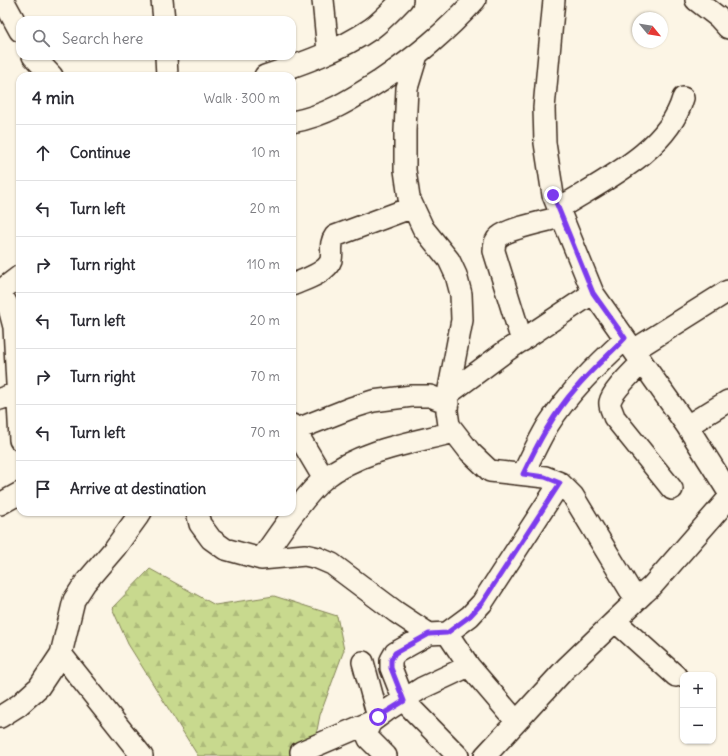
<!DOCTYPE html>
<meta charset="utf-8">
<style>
:root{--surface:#fff;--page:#f2f2f3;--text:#2b2b33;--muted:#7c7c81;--line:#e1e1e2}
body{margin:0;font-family:Delius,sans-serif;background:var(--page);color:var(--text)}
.controls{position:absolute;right:12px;bottom:12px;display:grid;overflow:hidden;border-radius:8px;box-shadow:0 1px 3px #0004}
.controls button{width:36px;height:36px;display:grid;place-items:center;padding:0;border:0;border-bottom:1px solid var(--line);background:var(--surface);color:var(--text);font:20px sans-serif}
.compass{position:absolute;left:632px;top:12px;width:36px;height:36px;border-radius:50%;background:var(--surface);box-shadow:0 1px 3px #0004;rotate:120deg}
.stop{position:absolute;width:12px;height:12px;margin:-9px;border:3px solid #7c3aed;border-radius:50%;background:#fff}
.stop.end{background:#7c3aed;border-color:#fff;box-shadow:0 1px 4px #0008}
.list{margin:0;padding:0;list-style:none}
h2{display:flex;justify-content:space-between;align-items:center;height:52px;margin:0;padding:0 16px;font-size:17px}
h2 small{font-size:13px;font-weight:400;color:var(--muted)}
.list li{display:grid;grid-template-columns:26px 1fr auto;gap:12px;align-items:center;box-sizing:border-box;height:56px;padding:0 16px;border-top:1px solid var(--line)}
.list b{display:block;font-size:15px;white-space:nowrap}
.list em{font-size:13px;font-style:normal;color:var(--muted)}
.icon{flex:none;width:22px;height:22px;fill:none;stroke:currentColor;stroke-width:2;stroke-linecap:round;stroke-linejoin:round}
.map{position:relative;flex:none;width:728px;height:756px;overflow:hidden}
.search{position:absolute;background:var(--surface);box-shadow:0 1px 3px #0004;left:16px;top:16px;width:280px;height:44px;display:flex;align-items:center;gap:10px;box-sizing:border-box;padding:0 14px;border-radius:12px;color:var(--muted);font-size:15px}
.panel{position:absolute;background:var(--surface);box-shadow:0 1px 3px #0004;left:16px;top:72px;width:280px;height:444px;border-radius:12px}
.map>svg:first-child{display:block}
</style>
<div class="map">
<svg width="728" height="756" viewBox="0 0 728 756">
<defs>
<pattern id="forest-firs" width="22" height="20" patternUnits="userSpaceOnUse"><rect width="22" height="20" fill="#c8d98e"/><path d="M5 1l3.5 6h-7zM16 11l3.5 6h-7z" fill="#adba7a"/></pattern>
</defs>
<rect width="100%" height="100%" fill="#fcf5e5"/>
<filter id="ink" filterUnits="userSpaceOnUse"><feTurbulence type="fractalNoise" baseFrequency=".025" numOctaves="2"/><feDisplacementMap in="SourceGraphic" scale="8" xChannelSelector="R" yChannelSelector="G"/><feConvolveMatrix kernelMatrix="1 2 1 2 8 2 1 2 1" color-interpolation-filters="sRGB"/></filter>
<g filter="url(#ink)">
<path fill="url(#forest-firs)" stroke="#828256" d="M150 569 215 605 274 596 337 616 344 650 320 715 312 756H198L128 644 112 608Z"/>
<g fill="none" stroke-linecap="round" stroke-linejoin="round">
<g stroke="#3b2a1e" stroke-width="24">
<path id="minor" d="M3 0 20 31
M162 0 164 20
M323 0 328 51
M554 0 544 108 545 143 553 195 593 293 687 426 728 491
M696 0 718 17 728 28
M417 55 407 88 405 131V170L409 198 423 228 449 260 456 275 461 294 462 320 448 394 447 411 449 425 470 452 490 471 545 477 560 483 573 496 630 590 637 595 644 593 652 586 728 499
M33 56 52 76
M166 56 167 76
M265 76C301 64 339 51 371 29 382 21 392 10 402 0
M292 122C326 116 352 99 380 81 417 56 445 33 475 0
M558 209C602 181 668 151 683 98
M292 285C303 280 327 273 331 260 333 251 329 244 335 236L413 207
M0 291 9 308 14 327 20 440
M0 291 20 276
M522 341 494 251C494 246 495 240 499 237 509 228 547 221 561 217
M634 350 728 291
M642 362C634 371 612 391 610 402 609 407 613 412 614 417L672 489
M448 394 506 351 593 293
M0 399 17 393
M292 425 324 479
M687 426 728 401
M295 430 351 408 373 401 412 396H430L448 403
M523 474C531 457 539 440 548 425 569 392 597 365 625 339
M0 504 20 493
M197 512 200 524 211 539 225 549 261 559 305 555 318 558 332 564 396 612 429 634 447 633 470 616 482 603 560 483
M261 559C278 536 304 495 325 478 361 450 412 443 454 432
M615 621 676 676
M447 633 469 666 516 721
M429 634 395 653 391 660V668L404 701 458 756
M61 654 142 756
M363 662 378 717
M0 717 19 705 39 687 61 654 74 600 85 583 115 548 141 512
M301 752 371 722
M386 756 369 739 366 732 371 722 386 711 422 688 469 666
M485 756 566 668 644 593"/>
</g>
<use href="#minor" stroke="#fcf5e5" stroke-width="21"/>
</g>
</g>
<g fill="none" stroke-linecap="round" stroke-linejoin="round" filter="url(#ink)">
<path stroke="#7c3aed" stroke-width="5" d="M378 717 404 701 391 668V660L395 653 429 634 447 633 470 616 482 603 560 483 545 477 523 474C538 443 553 414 576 388 591 370 609 355 625 338L593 293 553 195"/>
</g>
</svg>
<div class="controls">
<button>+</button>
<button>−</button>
</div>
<svg class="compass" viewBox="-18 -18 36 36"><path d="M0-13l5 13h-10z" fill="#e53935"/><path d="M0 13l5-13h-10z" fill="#7c7c81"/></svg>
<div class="stop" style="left:378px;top:717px"></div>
<div class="stop end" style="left:553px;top:195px"></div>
<div class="search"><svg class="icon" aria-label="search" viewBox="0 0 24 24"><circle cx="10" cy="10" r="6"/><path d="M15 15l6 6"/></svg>Search here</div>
<section class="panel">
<h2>4 min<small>Walk · 300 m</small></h2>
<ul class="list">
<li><svg class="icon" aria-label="ahead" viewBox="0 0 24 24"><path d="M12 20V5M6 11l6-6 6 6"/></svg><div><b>Continue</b></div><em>10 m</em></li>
<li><svg class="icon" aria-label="left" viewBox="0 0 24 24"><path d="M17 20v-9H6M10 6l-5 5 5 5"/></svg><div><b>Turn left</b></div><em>20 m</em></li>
<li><svg class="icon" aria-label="right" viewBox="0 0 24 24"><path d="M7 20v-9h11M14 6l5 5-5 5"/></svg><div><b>Turn right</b></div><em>110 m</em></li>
<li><svg class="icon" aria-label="left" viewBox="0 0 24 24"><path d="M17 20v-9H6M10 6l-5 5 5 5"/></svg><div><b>Turn left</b></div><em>20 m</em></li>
<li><svg class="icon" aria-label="right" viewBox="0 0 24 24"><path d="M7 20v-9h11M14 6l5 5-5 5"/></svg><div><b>Turn right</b></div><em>70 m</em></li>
<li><svg class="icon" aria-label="left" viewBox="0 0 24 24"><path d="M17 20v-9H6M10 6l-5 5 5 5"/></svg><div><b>Turn left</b></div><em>70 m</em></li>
<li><svg class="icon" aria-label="arrive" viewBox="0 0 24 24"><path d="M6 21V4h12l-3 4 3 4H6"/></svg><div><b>Arrive at destination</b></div></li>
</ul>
</section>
</div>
